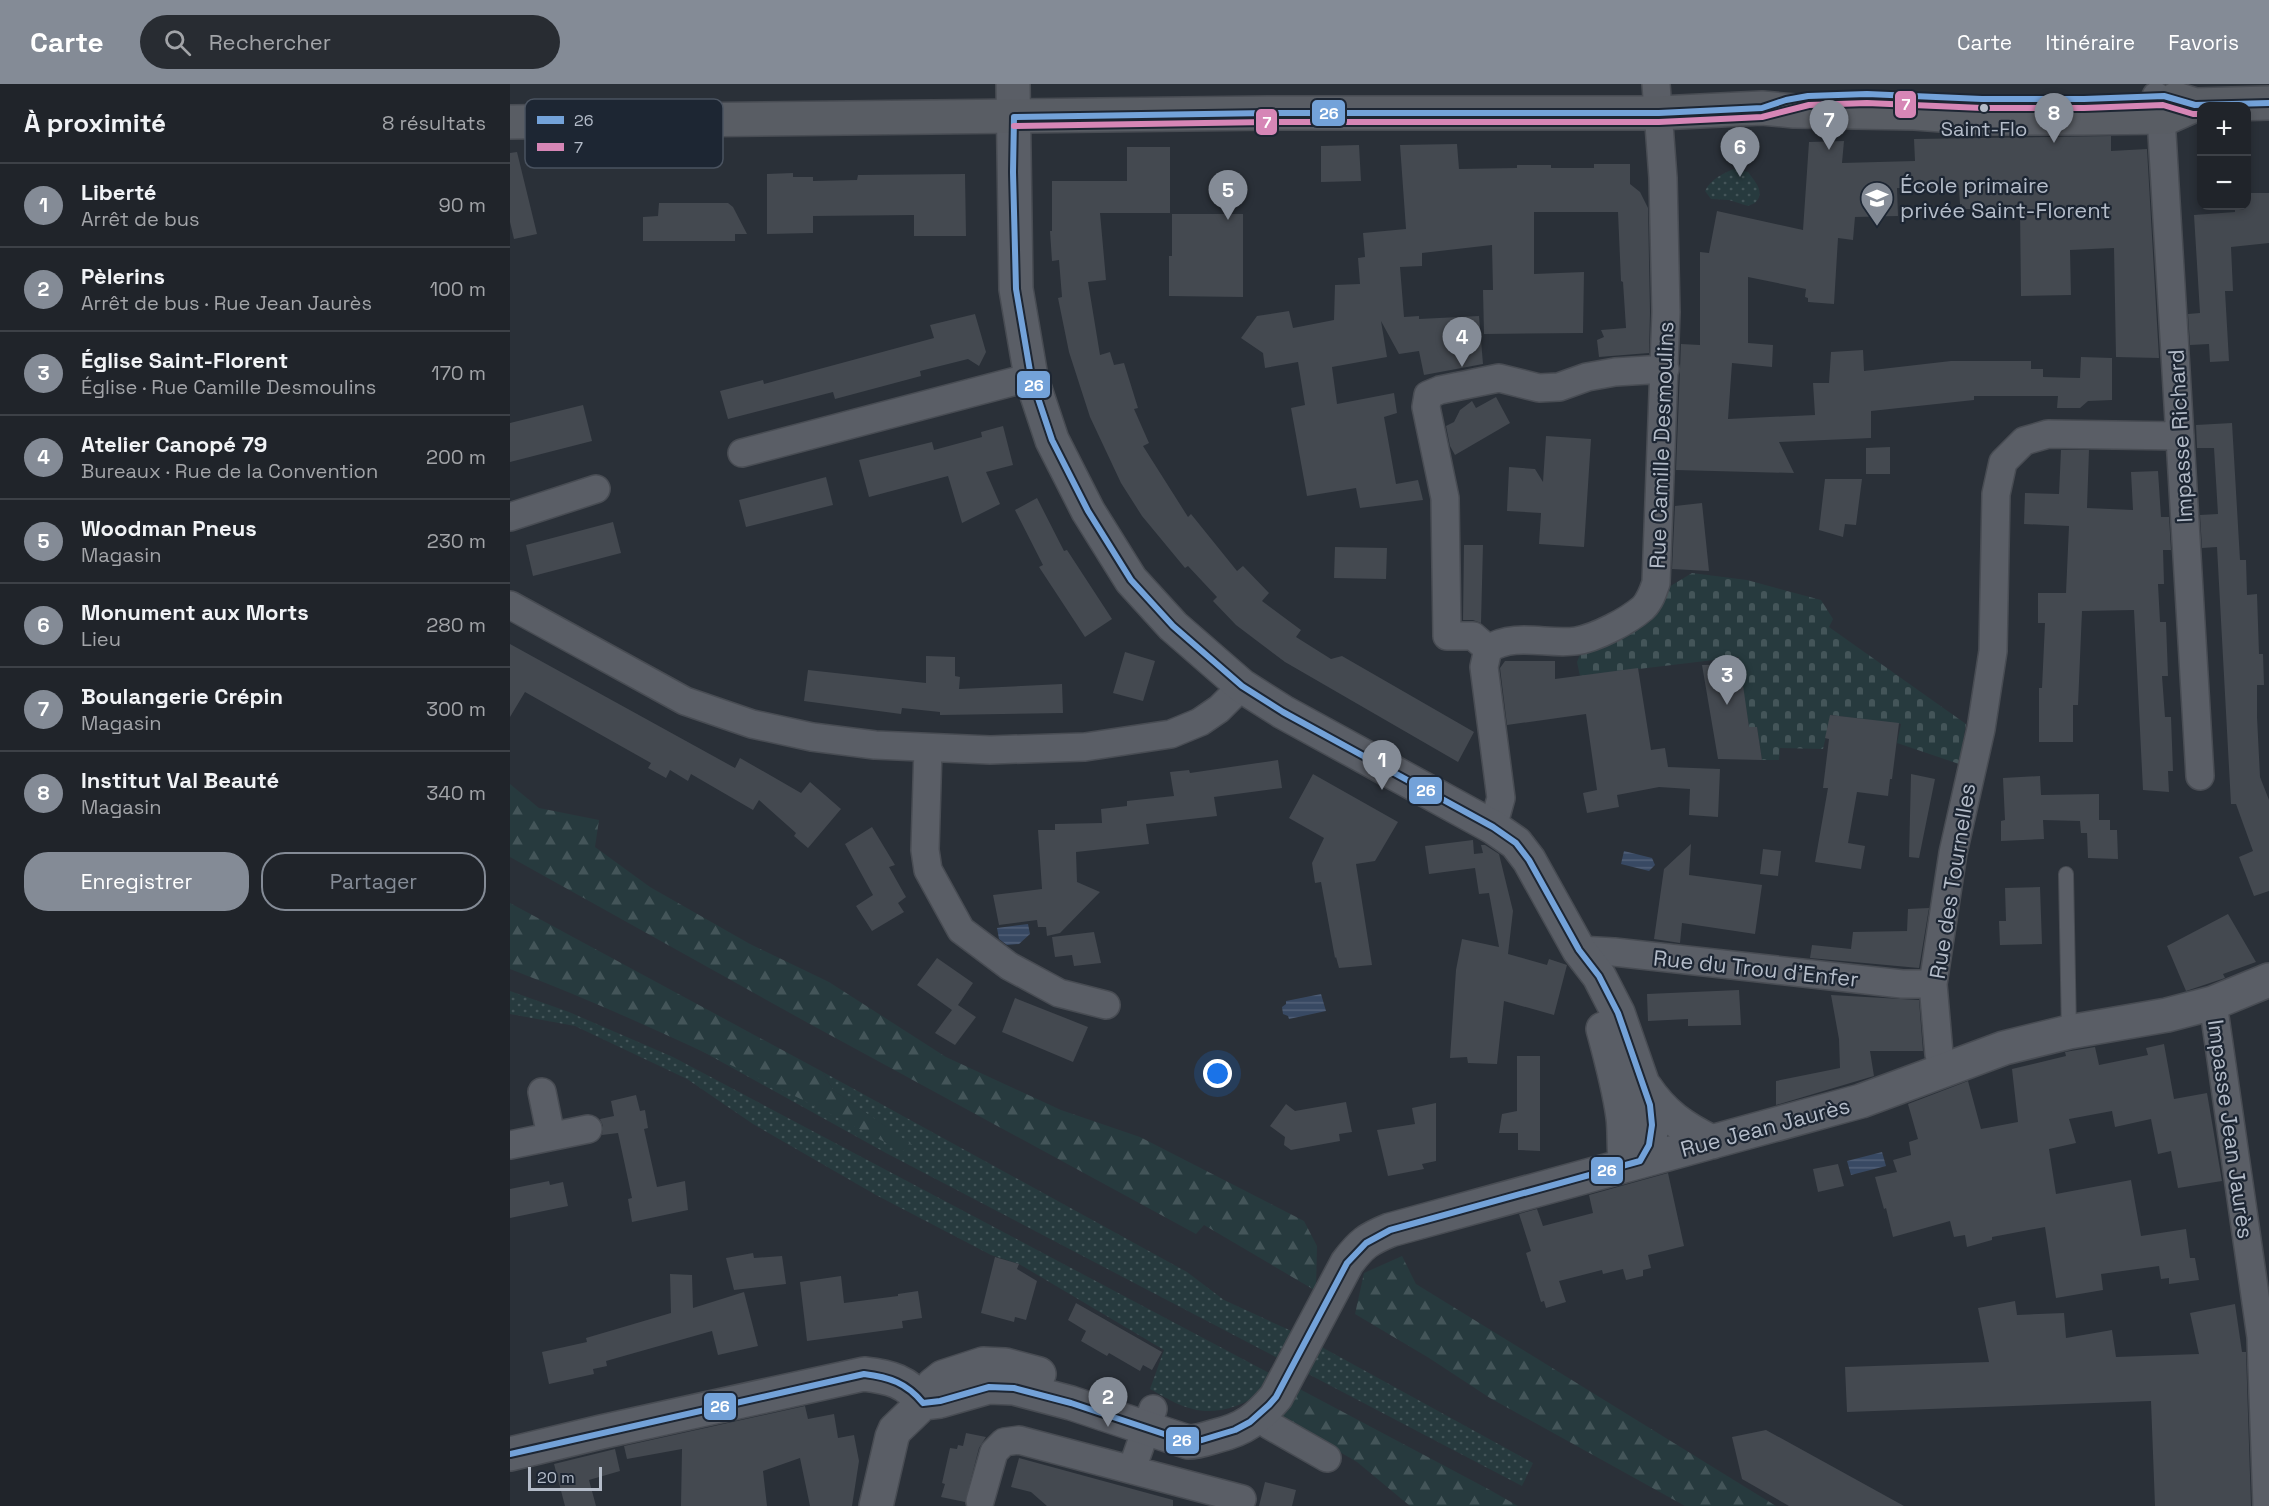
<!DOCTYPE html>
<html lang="fr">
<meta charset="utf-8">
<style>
:root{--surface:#20242a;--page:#282c32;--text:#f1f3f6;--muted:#a2a4a8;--line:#3d4147;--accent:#848b96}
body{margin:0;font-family:"Space Grotesk",sans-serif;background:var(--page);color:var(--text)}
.controls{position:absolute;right:18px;top:18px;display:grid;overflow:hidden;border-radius:12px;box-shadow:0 3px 9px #0003}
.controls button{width:54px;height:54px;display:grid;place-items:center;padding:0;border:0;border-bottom:2px solid var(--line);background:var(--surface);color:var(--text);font:30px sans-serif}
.scale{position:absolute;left:18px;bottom:15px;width:74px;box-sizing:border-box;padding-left:6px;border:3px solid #b4bcc9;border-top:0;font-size:16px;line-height:21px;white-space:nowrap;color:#b4bcc9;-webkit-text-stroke:4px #1d2633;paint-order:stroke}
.you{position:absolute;left:708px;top:990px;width:21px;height:21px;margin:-15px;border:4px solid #fff;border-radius:50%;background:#1a73e8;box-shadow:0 0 0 9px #1a73e833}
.badge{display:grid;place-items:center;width:39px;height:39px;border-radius:50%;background:var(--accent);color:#fff;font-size:20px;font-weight:700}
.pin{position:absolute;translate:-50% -50px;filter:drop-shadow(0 2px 3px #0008)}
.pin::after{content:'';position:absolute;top:32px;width:21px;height:18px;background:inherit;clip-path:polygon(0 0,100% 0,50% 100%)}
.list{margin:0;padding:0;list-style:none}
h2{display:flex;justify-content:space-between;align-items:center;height:78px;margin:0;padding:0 24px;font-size:26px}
h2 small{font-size:20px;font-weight:400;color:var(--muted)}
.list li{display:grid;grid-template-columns:39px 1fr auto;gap:18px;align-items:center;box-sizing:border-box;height:84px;padding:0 24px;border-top:2px solid var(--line)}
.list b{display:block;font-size:22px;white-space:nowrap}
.list p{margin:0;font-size:20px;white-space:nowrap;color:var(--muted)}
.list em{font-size:20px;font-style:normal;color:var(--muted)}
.actions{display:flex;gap:12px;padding:18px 24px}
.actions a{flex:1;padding:14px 0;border:2px solid var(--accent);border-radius:24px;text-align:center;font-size:21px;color:var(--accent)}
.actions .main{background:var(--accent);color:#fff}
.icon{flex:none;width:33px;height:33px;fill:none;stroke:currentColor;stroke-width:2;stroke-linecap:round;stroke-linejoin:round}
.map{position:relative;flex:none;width:1759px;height:1422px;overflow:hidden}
header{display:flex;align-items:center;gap:36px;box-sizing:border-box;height:84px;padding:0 30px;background:var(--accent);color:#fff}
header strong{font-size:28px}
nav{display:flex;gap:33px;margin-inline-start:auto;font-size:21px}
.search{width:420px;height:54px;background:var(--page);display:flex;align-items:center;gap:15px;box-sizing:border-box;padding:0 21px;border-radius:33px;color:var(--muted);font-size:22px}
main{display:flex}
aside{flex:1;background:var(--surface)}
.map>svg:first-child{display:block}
</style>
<header>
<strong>Carte</strong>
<div class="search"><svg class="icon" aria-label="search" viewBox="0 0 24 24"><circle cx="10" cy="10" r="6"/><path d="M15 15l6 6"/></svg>Rechercher</div>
<nav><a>Carte</a><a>Itinéraire</a><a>Favoris</a></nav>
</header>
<main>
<aside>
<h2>À proximité<small>8 résultats</small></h2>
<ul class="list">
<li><span class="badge">1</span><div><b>Liberté</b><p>Arrêt de bus</p></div><em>90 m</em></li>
<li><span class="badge">2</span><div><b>Pèlerins</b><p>Arrêt de bus · Rue Jean Jaurès</p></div><em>100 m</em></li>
<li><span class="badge">3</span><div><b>Église Saint-Florent</b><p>Église · Rue Camille Desmoulins</p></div><em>170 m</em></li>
<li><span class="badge">4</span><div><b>Atelier Canopé 79</b><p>Bureaux · Rue de la Convention</p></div><em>200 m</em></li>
<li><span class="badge">5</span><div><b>Woodman Pneus</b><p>Magasin</p></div><em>230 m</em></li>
<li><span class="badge">6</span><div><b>Monument aux Morts</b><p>Lieu</p></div><em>280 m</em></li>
<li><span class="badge">7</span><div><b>Boulangerie Crépin</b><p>Magasin</p></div><em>300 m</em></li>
<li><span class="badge">8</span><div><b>Institut Val Beauté</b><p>Magasin</p></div><em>340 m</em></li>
</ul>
<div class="actions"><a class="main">Enregistrer</a><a>Partager</a></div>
</aside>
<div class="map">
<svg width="1759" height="1422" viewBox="0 0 1759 1422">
<defs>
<pattern id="grass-dots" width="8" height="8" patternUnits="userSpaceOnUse" patternTransform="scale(1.5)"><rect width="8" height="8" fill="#273a3e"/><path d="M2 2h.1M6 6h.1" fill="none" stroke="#445559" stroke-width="1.8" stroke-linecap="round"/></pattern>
<pattern id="forest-firs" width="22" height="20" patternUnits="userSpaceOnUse" patternTransform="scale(1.5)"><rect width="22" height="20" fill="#273a3e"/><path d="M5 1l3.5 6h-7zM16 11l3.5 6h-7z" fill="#445559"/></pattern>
<pattern id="cemetery-stones" width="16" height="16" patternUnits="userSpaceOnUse" patternTransform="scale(1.5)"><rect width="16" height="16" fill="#273a3e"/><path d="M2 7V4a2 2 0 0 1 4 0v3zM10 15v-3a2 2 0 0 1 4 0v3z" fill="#445559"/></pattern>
<pattern id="water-rules" width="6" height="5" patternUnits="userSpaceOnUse" patternTransform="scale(1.5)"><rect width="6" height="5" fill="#384963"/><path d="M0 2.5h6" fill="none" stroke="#526178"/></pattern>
</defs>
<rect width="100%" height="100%" fill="#2a3038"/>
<path fill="url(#grass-dots)" d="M1225 85 1238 88C1245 98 1256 108 1245 119L1238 122 1219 116 1201 115 1195 107C1200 96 1214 88 1225 85Z
M0 907 59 928 163 973 765 1292C760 1297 755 1305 750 1309 732 1323 704 1331 683 1325 668 1322 653 1312 640 1305L654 1266 509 1180 481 1171 366 1111 243 1040 177 995 65 942 0 930Z
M181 961 286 1011 403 1062 323 1006 313 988 677 1188 714 1216 788 1250 1023 1379 1012 1402 376 1069Z"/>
<path fill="url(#forest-firs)" d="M0 700 29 724 89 736 85 763 140 803 240 860 319 898 436 973 551 1026 630 1053 794 1137 807 1162 806 1207 694 1141 686 1150 298 939 0 773Z
M0 819 313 988 323 1006 404 1062 392 1067C264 1000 135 937 0 885Z
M892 1172 906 1200 1266 1422H1175L980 1314 919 1274 845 1230 854 1189Z
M784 1302 980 1406 1008 1422H900L847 1378 773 1335 771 1330Z"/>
<path fill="url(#cemetery-stones)" d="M1182 489 1237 496 1311 516 1323 535 1319 543 1456 640 1449 680 1387 659 1391 640 1321 631 1313 665 1270 664 1269 676H1252L1247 643H1239L1228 578 1229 573 1070 592 1067 578 1073 563 1149 509Z"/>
<path fill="url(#water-rules)" d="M1114 767 1142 774 1145 781 1139 787 1111 780Z
M518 840 520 850 509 860 497 861 489 855 487 844Z
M811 910 816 927 779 935 778 932 773 930 772 923 776 920V917Z
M1372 1068 1376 1082 1341 1091 1337 1077Z"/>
<path fill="#444950" d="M1601 52V67L1637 65 1649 274 1606 273 1604 164 1560 166 1561 211 1511 212 1510 125H1452V120H1450L1449 104H1387L1388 132 1345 133 1343 156 1328 154 1324 220 1298 218V214L1295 213 1296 205 1238 193V259L1263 261 1262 283 1222 279 1218 335 1305 331 1303 299H1319L1321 268 1353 266 1354 287 1441 277H1521V285H1533V293L1570 294 1571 273 1602 274V316L1578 317 1570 324H1547L1548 312H1464V316L1361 327V354L1269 358 1284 389 1166 386 1171 260 1190 261V168L1199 169 1207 127 1293 146 1299 58 1334 57 1332 79 1405 77 1404 55Z
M947 60 949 85 1007 84V81H1041V84H1084V80H1120V100L1130 108 1138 124 1140 228 1139 269 1089 273 1087 256 1094 253 1091 246 1116 244 1113 198 1111 197 1108 128H1024V190L1074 188 1073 249 974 250 973 206H983L982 161 912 169V182L890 183 894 233 909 232V235L969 232 973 280 914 291 909 267 889 270 871 237 877 273 822 283 827 320 884 309 887 329 874 333 886 400 908 396 913 416 850 424 846 404 797 412 781 324 795 321 788 278 755 284 753 269 731 254 747 232 779 227 783 244 824 236 825 201 850 200 848 174 855 173 853 149 896 145 890 61Z
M849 61 851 97 811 98V62Z
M617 63H660V129H590L596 196 578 198 590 271 600 268 604 281 614 279 628 324 624 325 639 359 633 362 678 433 681 430 727 487 733 482 759 509 752 517 791 546 786 553 821 575 832 572 964 648 948 678 775 578 726 541 703 517 707 513 678 482 675 484 632 432 611 399 580 333 559 268 548 214 552 213 549 176 542 177 540 147H542V97H617Z
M7 68 27 150 4 155 0 138V69Z
M283 89V93H303V97L347 96 348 91 455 90 456 152H404V131L303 132V149L257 150V90Z
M1737 109H1759V159L1721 163 1723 207H1715L1719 277 1700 278 1699 260 1680 261 1678 230 1690 229 1684 131 1725 128V122H1737Z
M149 119H218L223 123 237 150H225V157H133V133L148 132Z
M662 130H733V213L659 212V172H662Z
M465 230 476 268 469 282 458 275 410 287 411 292 325 315 323 308 218 335 210 307 253 296 254 300 424 254 420 241Z
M986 313 1000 339 945 371 940 362 936 342 944 338 950 326 962 317 966 324Z
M73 321 82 357 0 378V339Z
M1722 339 1730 476H1736L1737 511 1747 510 1749 570H1753L1754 601H1747V633L1750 693 1759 716V807L1744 812 1729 773 1743 767 1726 720H1721L1707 463 1692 464 1690 431 1708 430 1704 364H1687L1686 341Z
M493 342 503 381 476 388 490 420 452 439 438 392 359 413 349 376 422 358 424 366 472 353 471 348Z
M1036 352 1081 355 1074 463 1029 460 1031 429 997 427 999 383 1025 385 1033 398Z
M1380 363V390H1356V364Z
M1551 366H1579L1577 424 1623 426 1621 388 1648 387 1651 433H1659L1661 466H1653L1654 500H1648L1650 538H1656L1658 592H1652L1655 633H1661L1663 687H1658L1659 708 1633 706 1624 526 1572 527 1568 621H1563V658H1529V604H1532L1535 539H1528V509H1556L1559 442 1514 440 1515 409 1549 410Z
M316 393 323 421 236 443 229 416Z
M1315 395H1352L1346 441 1335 440 1333 453 1309 446Z
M527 414 554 467 557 466 602 535 575 553 529 483 533 481 505 426Z
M1192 419 1199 487 1162 485 1165 422Z
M103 438 111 469 23 492 16 461Z
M954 461H973L971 539 963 536H953Z
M825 463 877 464 876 495 824 494Z
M0 560 225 684 230 674 291 709 300 698 331 725 298 764 284 752 286 749 249 716 243 726 181 690 178 697 160 686 156 694 138 684 141 679 15 608 0 633Z
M615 568 645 577 633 617 603 609Z
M416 572 445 573V592L450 593 449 605 552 600 553 629 430 631V628L392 624 391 630 294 617 298 586 416 599Z
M995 577H1045V595L1128 584 1141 666 1155 664 1158 683 1210 685 1208 733 1179 731 1180 705 1149 703 1107 711 1109 723 1077 729 1073 709 1087 706 1076 630 997 641 990 584Z
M1230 580 1239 643H1247L1252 676 1208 675 1192 581Z
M1320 631 1389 639 1382 695H1380L1378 712 1347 708 1338 759 1355 762 1351 785 1305 778 1318 704H1313L1319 655 1315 654Z
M768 676 772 704 704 713 707 732 636 740 639 760 566 768 567 798 590 808 550 849 537 852 536 843H528L527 836 489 841 483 811 532 805 528 746H545V740L592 739 591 725 617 722V717L664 712 660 688 679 686 680 689Z
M803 690 888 738 865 777 846 780 862 881 829 884 826 873 825 874 811 798 805 799 802 779 814 754 779 734Z
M1401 690 1425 695 1409 774 1399 773Z
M1530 692 1531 711 1589 710V736H1600V746H1607L1608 775 1578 774 1577 749H1571L1570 737 1533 736 1534 755 1491 757V737L1495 736 1493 694Z
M362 743 385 781 379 783 396 813 388 819 394 828 362 847 346 822 363 811 335 760Z
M963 756 964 770 973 769 971 761H975L989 770 1003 827 998 870 1037 881 1039 875 1057 881 1044 931 994 917 987 980 958 979 957 973 940 974 946 886 952 855 989 863 979 809 969 810 965 784 919 790 915 762Z
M1181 760 1179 791 1252 801 1245 850 1172 839 1170 859 1144 855 1154 785Z
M1253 765 1271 767 1268 792 1250 790Z
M1530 803 1532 860 1490 861 1489 837H1496L1495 804Z
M1419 824 1409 884 1300 874 1302 861 1341 865 1343 848 1397 847 1398 825Z
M1718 830 1746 878 1713 890 1715 894 1676 907 1657 862Z
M584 848 591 879 564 882 562 871 545 873 542 853Z
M427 874 463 899 448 921 466 933 445 961 425 949 442 926 407 901Z
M1229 906 1231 941 1178 942V935L1138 937 1137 910Z
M1321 911 1409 916 1413 967H1360L1364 992 1266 1021V997L1330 984 1329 955Z
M505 914 578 943 563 978 492 948Z
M1654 960 1664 1015 1697 1009 1712 1097 1668 1104 1661 1067 1648 1070 1641 1035 1605 1043 1602 1027 1559 1035 1566 1059 1539 1065 1546 1110 1621 1096 1631 1152 1676 1145 1680 1174H1685L1689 1196 1659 1200V1194L1651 1195 1649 1182 1591 1190 1593 1206 1546 1214 1535 1143 1482 1153V1156L1457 1163 1455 1151 1444 1153 1440 1137 1383 1153 1376 1124 1374 1125 1365 1093 1387 1088 1383 1076 1401 1071 1399 1058 1408 1055 1398 1020 1458 997 1471 1045 1508 1038 1502 985 1556 972 1555 968 1585 963 1589 981 1638 971 1636 964Z
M1007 972H1030V1067L1008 1066V1049H989L992 1030 1007 1027Z
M126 1011 130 1027 135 1026 138 1044 134 1045 147 1103 175 1097 178 1126 122 1138 118 1115 122 1114 108 1049 92 1051 93 1042 90 1035 104 1032 101 1017Z
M836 1018 842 1048 829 1050 830 1057 781 1066 774 1061 775 1053 760 1042 776 1020 785 1027Z
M926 1019V1077L912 1080 914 1085 878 1092 867 1046 905 1040 902 1024Z
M1328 1080 1334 1102 1308 1108 1303 1085Z
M1158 1089 1174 1162 1138 1171 1141 1184 1133 1186V1192L1116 1196 1113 1185 1093 1190 1092 1186 1049 1197 1056 1218 1036 1224 1034 1217 1031 1218 1016 1169 1021 1167 1009 1130 1027 1125 1033 1142 1083 1129 1079 1111Z
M39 1097 40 1101 53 1098 58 1122 0 1134V1105Z
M243 1169 244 1174 272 1172 276 1200 224 1206 216 1174Z
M485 1173 509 1180 507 1185 527 1197 516 1236 505 1233 504 1238 471 1229Z
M160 1190 182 1191 183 1224 234 1208 248 1262 208 1271 202 1247 96 1277 97 1282 83 1285 84 1290 39 1300 32 1268 77 1258 76 1254 161 1229Z
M331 1192 334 1219 388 1212V1210L408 1207 412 1234 392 1237 393 1244 297 1257 290 1198Z
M1505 1217 1507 1231 1554 1229 1556 1254 1602 1246 1606 1273 1689 1270 1680 1229 1725 1220 1732 1268H1736L1741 1422H1645L1641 1317 1337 1328 1335 1283 1479 1278 1468 1224Z
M566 1219 652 1268 642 1286 633 1281 630 1287 599 1269 597 1272 571 1257 576 1247 558 1236Z
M295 1322 298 1335 324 1330 328 1354 344 1351 349 1377 342 1422H300L290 1374 253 1387 257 1422H171L172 1365 117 1375 114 1362Z
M1256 1346 1394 1422H1279L1232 1395 1222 1353Z
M456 1349 476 1353 469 1364 455 1418 431 1413 435 1400 432 1399 440 1364 447 1365 448 1361 453 1362Z
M105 1365 110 1387 79 1396 86 1422H55L44 1380Z
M509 1374 663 1416V1422H537L521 1408 501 1403Z
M755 1398 786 1406 782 1422H749Z"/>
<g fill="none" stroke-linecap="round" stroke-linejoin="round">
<g stroke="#484c53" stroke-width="16">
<path id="service" d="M1556 790 1559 948"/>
</g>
<g stroke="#484c53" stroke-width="30">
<path id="minor" d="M1646 12 1651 33 1690 692
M232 369 521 293
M0 433 86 405
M0 521 175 617 242 640 302 653 365 661 480 666 575 663 661 650 690 638 709 625 732 602
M978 565 963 552H937L935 414 916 323 918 311 930 306 989 294 1029 304 1049 303 1077 293 1105 288 1155 285
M418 664 415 766 418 786 451 846 499 882 549 909 596 921
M983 743 991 714 974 583 978 565C1005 548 1037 561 1066 557 1086 554 1118 537 1133 524 1140 517 1143 508 1146 499L1156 228 1153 94 1146 0
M1069 866 1104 868 1392 900H1423
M1703 919 1751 1253 1757 1422
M1433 985 1429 970 1423 900 1443 769 1471 645 1483 567 1486 410 1493 378 1514 357 1538 350 1670 352
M32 1008 41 1052
M0 1061 78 1045
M750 1330 759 1341 817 1374
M622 1385 643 1325
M470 1417 484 1368 494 1358 509 1356 732 1415"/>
</g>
<g stroke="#484c53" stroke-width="36">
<path id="tertiary" d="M503 0 506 205 521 293 542 356 578 427 621 496 663 542 732 602 773 628 983 743 1006 759 1019 776 1069 866 1089 892 1108 929 1140 1021 1142 1041 1139 1061 1130 1077
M1093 945C1101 974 1109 1003 1113 1033 1115 1049 1113 1065 1116 1081
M1135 1003C1153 1030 1173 1044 1202 1058
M413 1319 430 1317 479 1303 504 1304 561 1319 678 1358C688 1358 696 1355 706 1352 735 1345 747 1335 766 1313L837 1179C851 1160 858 1155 880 1146L1351 1017 1494 964 1559 948 1657 931 1703 919 1759 896
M0 1370 91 1348 354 1290C380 1293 397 1297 413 1319
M366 1422 382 1353 385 1346 413 1319 423 1301 433 1293 473 1280 495 1281 529 1290"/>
</g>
<g stroke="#484c53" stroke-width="36">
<path id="secondary" d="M1666 15 1685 21 1759 19
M0 38 757 29H1149L1252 24 1284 27 1405 29 1472 34H1574L1658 33 1685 21"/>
</g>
<use href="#service" stroke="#5a5e66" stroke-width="14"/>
<use href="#minor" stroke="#5a5e66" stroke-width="27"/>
<use href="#tertiary" stroke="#5a5e66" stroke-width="33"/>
<use href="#secondary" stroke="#595d64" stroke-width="33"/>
<g stroke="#1d2633" stroke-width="10">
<path id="bus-1" d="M504 33 757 29H1149L1252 24 1276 16 1298 12 1357 10 1472 15H1574L1654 12 1685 21 1759 19
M413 1319 430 1317 479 1303 504 1304 561 1319 678 1358 692 1356 725 1346 740 1338 759 1321 766 1313 837 1179 856 1159 880 1146 1130 1077 1139 1061 1142 1041 1140 1021 1108 929 1089 892 1069 866 1019 776 1006 759 983 743 773 628 732 602 663 542 621 496 578 427 542 356 521 293 506 205 503 88 504 33
M0 1370 354 1290C379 1293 397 1299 413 1319"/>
</g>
<g stroke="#1d2633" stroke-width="10">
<path id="bus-2" d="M504 42 757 38H1149L1252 33 1299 21 1357 19 1472 24H1574L1653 21 1683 30H1692"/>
</g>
<use href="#bus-1" stroke="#73a2d9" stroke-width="6"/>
<use href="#bus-2" stroke="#d686b6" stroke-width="6"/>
</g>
<defs>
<g id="school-pin" transform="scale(1.725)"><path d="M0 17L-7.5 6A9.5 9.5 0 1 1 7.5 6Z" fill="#848b96" stroke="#1d2633"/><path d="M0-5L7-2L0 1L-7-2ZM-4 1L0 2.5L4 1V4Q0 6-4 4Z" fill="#fff"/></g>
</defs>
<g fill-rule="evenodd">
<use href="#school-pin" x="1367" y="114"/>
</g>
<circle fill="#b4bcc9" stroke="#1d2633" stroke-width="2" cx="1474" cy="24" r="5"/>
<g text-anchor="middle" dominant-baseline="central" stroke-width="4.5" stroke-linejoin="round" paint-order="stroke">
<g font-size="20" fill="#b4bcc9" stroke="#1d2633">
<text x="1474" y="45">Saint-Flo</text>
</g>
<g font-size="22" fill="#b4bcc9" stroke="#1d2633" text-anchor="start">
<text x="1390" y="101">École primaire<tspan x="1390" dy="25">privée Saint-Florent</tspan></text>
</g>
<g font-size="22" fill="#b4bcc9" stroke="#1d2633">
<text transform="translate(1670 352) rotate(-93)">Impasse Richard</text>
<text transform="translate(1151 361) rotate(-88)">Rue Camille Desmoulins</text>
<text transform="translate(1442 797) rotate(-81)">Rue des Tournelles</text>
<text transform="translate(1246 884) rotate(6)">Rue du Trou d'Enfer</text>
<text transform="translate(1255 1043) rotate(-15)">Rue Jean Jaurès</text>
<text transform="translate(1721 1045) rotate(82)">Impasse Jean Jaurès</text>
</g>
</g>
<rect x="15" y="15" width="198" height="69" rx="9" fill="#1d2633" stroke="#4a5360" stroke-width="1.5"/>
<rect x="27" y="32" width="27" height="8" fill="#73a2d9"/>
<rect x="27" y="59" width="27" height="8" fill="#d686b6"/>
<g font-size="16" fill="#b4bcc9">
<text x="64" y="42">26</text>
<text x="64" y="69">7</text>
</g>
<g stroke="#1d2633" stroke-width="2">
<rect x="1384" y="6" width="23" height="29" rx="6" fill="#d686b6"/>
<rect x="801" y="15" width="35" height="28" rx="6" fill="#73a2d9"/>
<rect x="745" y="24" width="23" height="28" rx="6" fill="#d686b6"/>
<rect x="506" y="286" width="35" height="29" rx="6" fill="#73a2d9"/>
<rect x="898" y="692" width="35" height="29" rx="6" fill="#73a2d9"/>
<rect x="1080" y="1072" width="34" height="29" rx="6" fill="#73a2d9"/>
<rect x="193" y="1308" width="34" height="29" rx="6" fill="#73a2d9"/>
<rect x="655" y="1342" width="35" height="29" rx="6" fill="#73a2d9"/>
</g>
<g font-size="16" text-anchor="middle" font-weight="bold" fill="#fff">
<text x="1396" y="26">7</text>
<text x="819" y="35">26</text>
<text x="757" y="44">7</text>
<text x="524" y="307">26</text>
<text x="916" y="712">26</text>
<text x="1097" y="1092">26</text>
<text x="210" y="1328">26</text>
<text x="672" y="1362">26</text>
</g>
</svg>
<div class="controls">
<button>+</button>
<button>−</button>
</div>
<div class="scale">20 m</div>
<div class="you"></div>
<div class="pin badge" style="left:872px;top:706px">1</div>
<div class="pin badge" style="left:598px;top:1343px">2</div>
<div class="pin badge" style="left:1217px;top:621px">3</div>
<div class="pin badge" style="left:952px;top:283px">4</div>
<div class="pin badge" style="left:718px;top:136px">5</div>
<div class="pin badge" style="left:1230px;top:93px">6</div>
<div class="pin badge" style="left:1319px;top:66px">7</div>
<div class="pin badge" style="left:1544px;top:59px">8</div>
</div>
</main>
